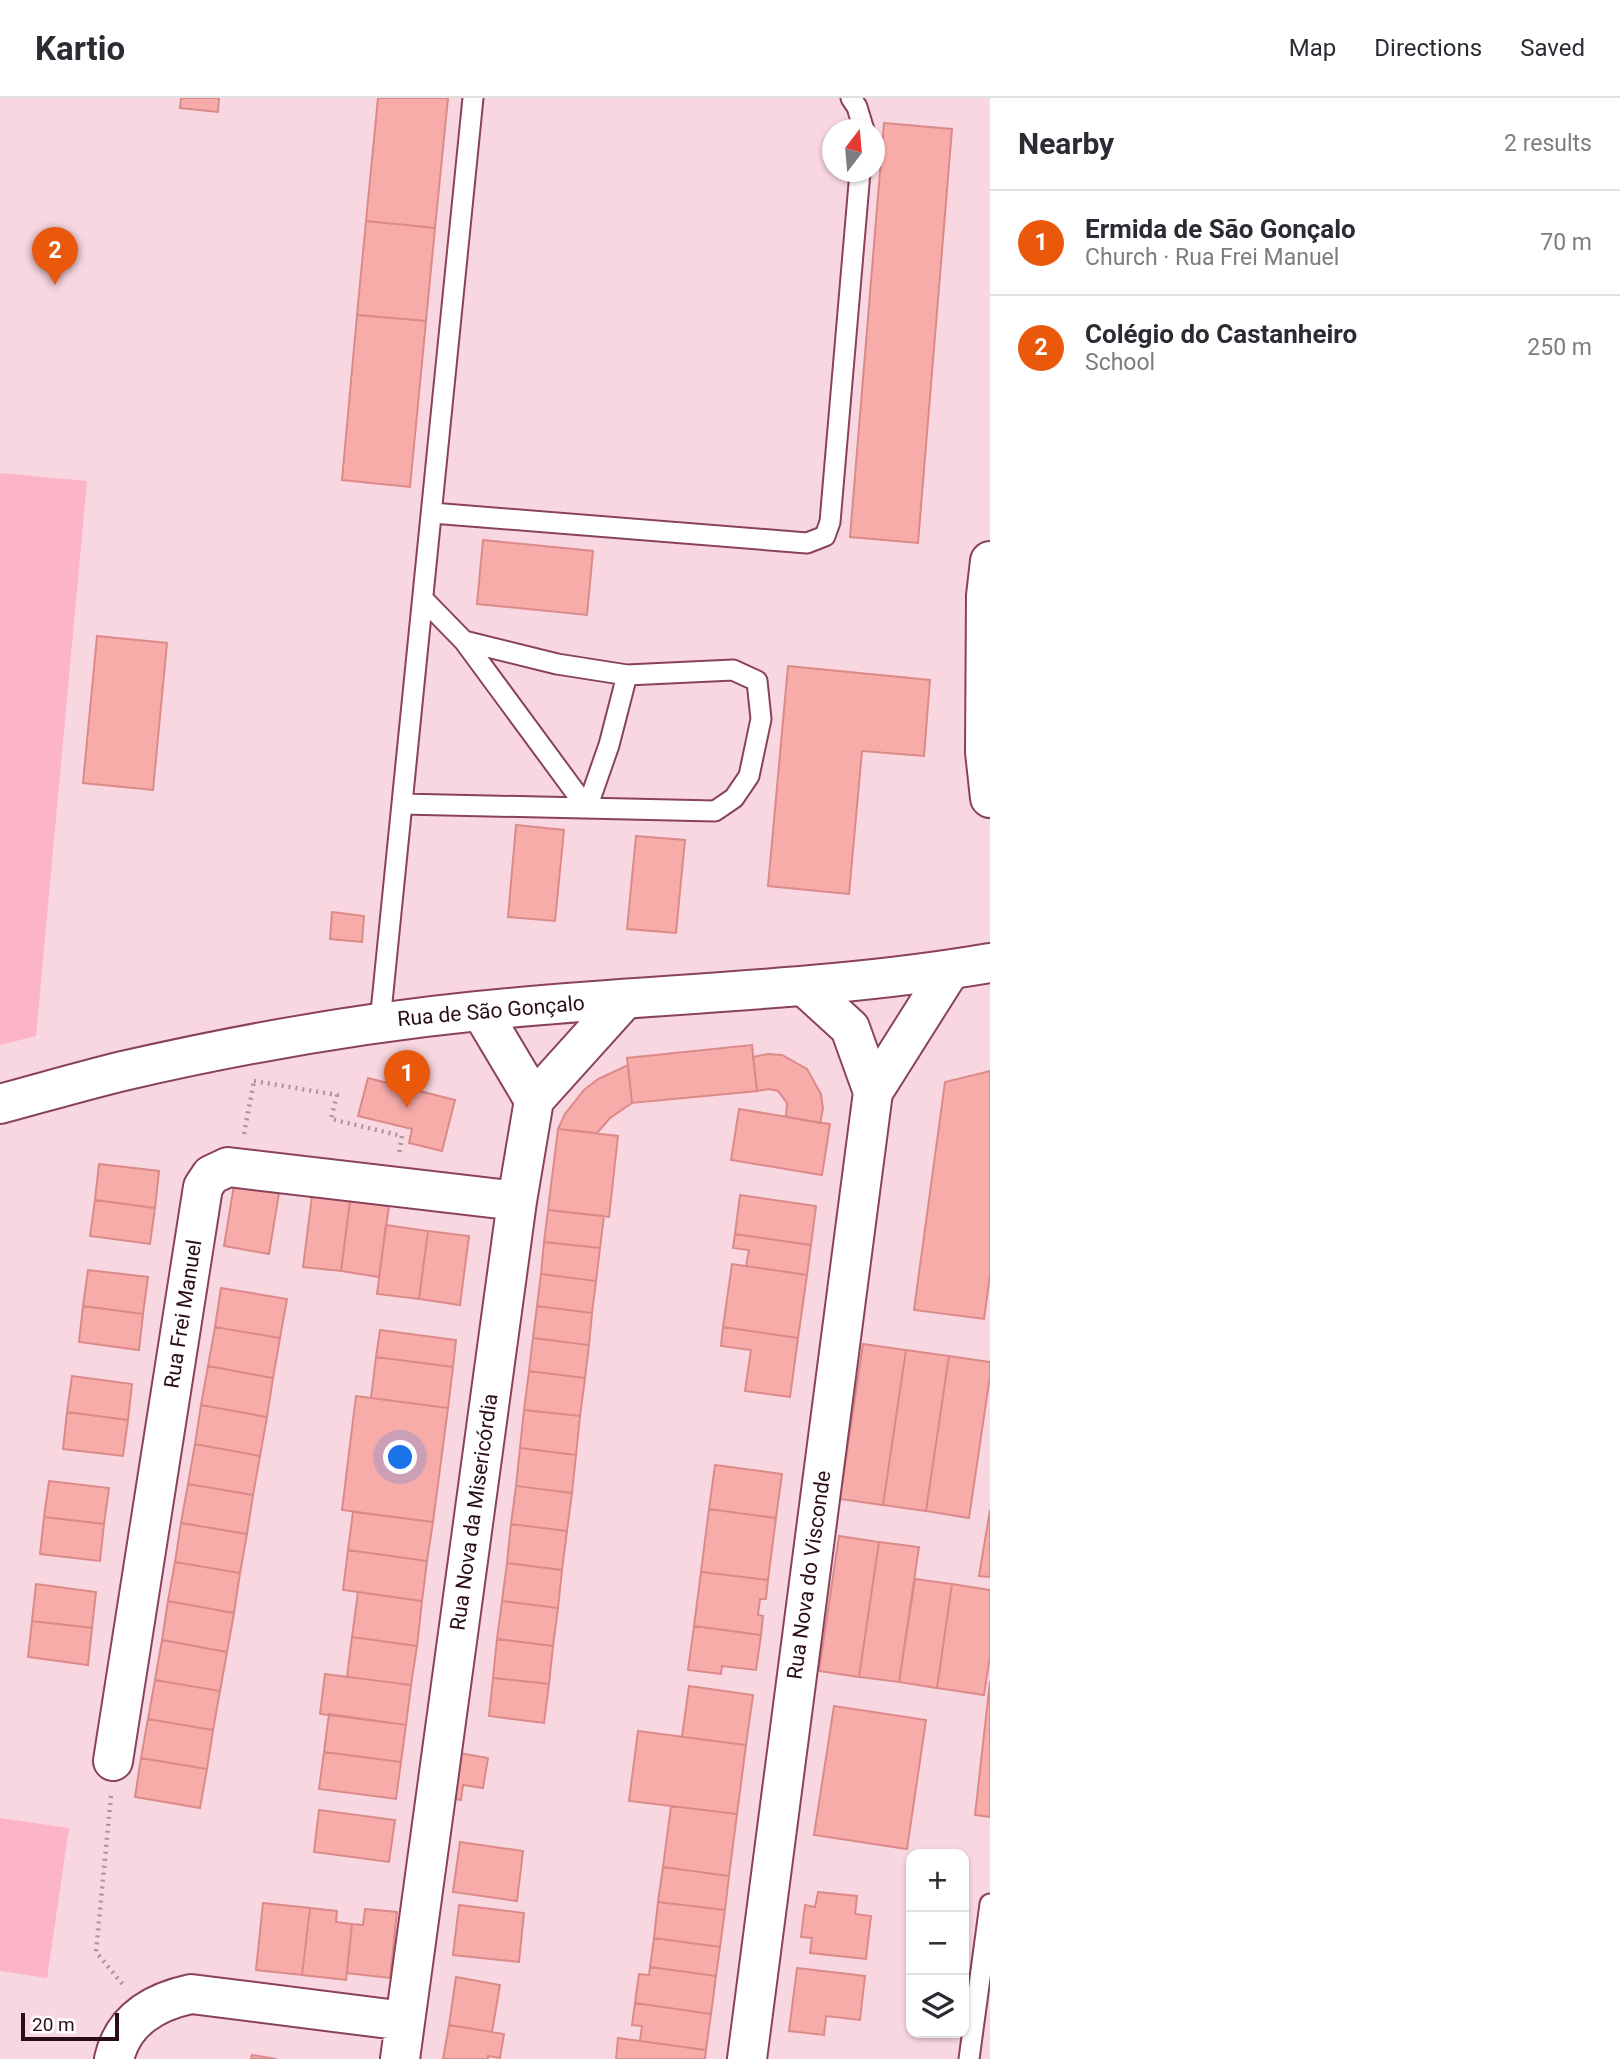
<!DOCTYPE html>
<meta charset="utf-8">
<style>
:root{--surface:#fff;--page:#f7f7f7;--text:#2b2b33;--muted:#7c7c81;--line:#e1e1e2;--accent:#ea580c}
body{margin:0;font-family:Roboto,sans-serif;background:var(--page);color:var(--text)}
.controls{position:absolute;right:21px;bottom:21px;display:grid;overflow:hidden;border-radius:14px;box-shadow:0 2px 5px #0004}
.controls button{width:63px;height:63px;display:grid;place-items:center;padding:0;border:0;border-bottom:2px solid var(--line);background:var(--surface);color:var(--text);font:35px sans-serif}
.compass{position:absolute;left:822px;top:21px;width:63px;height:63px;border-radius:50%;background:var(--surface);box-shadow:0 2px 5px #0004;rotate:16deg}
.scale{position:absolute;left:21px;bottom:18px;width:98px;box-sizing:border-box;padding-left:7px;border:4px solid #2a0d17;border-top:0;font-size:19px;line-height:24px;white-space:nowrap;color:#2a0d17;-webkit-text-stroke:5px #fff;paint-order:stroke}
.you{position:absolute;left:401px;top:1360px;width:24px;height:24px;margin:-18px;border:5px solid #fff;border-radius:50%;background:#1a73e8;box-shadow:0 0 0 10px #1a73e833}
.badge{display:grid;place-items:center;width:46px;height:46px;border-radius:50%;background:var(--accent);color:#fff;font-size:23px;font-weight:700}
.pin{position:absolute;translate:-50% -58px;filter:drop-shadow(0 2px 4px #0008)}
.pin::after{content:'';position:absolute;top:37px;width:24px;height:21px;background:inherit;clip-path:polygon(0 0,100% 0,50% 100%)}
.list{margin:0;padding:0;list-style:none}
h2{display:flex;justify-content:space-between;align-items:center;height:91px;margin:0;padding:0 28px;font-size:30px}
h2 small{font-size:23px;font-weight:400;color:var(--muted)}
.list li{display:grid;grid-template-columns:46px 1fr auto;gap:21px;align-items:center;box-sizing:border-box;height:105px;padding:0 28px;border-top:2px solid var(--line)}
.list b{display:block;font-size:26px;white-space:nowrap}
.list p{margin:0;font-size:23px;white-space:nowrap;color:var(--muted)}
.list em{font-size:23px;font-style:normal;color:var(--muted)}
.icon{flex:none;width:38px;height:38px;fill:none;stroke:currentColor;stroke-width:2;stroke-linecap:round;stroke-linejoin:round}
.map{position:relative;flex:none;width:990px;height:1961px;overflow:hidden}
header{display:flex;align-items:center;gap:42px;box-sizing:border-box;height:98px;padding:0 35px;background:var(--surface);border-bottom:2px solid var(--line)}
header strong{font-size:33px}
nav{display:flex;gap:38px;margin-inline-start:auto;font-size:24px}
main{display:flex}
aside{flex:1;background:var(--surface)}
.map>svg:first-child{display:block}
</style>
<header>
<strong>Kartio</strong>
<nav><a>Map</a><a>Directions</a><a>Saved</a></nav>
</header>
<main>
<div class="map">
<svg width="990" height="1961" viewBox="0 0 990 1961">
<rect width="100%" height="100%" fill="#f9d7e0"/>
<path fill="#fcb4c8" d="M0 375 87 383 36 938 0 947Z
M0 1720 69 1730 47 1880 0 1873Z"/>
<path fill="#f8acaa" stroke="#db8a89" stroke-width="2" d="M181 0H219L218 14 180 10Z
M378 0H448L435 130 366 123Z
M884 25 952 31 918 445 850 439Z
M366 123 435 130 426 223 357 217Z
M357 217 426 223 410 389 342 382Z
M483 442 593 453 587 517 477 506Z
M97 538 167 545 153 692 83 685Z
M788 568 930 582 924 658 862 653 849 796 768 788Z
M516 727 564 732 555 823 508 819Z
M636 738 685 742 676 835 627 831Z
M332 814 364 818 362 844 330 841Z
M752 947 757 993 632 1005 627 960Z
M768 956 782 957 807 971 821 996 823 1011 820 1025 786 1019 787 1005 778 993 769 991 757 993 753 959Z
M628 967 632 1005 610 1020 597 1035 558 1031 565 1016 584 992 598 981Z
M990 973V1177L984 1221 914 1212 945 984Z
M368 980 455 1002 442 1053 409 1045 412 1031 358 1018Z
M739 1011 830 1026 822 1077 731 1062Z
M558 1031 618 1038 609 1119 548 1112Z
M99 1066 159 1073 155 1110 95 1102Z
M234 1087 279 1095 269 1156 224 1148Z
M740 1097 816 1108 811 1147 735 1136Z
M312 1098 350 1103 341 1173 303 1169Z
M95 1102 155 1110 150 1146 90 1138Z
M350 1103 389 1108 379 1179 341 1173Z
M548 1112 604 1118 600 1150 544 1144Z
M386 1127 428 1133 419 1201 377 1196Z
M428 1133 469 1138 460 1207 419 1201Z
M735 1136 811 1147 807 1177 746 1168 749 1152 733 1150Z
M544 1144 600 1150 596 1183 541 1176Z
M732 1166 807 1177 798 1240 723 1229Z
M88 1172 148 1179 143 1216 83 1208Z
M541 1176 596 1183 592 1215 537 1208Z
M221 1190 287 1201 280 1240 215 1229Z
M83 1208 143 1216 139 1252 79 1244Z
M537 1208 592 1215 589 1247 533 1240Z
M215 1229 280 1240 273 1280 208 1268Z
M723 1229 798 1240 790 1299 745 1293 751 1252 721 1248Z
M380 1232 456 1242 453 1269 376 1259Z
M533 1240 589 1247 585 1280 529 1273Z
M863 1246 906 1252 883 1407 840 1401Z
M906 1252 949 1258 926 1413 883 1407Z
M949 1258 990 1264V1278L969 1420 926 1413Z
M376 1259 453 1269 448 1310 371 1300Z
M208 1268 273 1280 267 1319 201 1307Z
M529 1273 585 1280 580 1318 524 1312Z
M72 1278 132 1286 128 1322 67 1314Z
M356 1298 448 1310 433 1424 342 1412Z
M201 1307 267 1319 260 1358 195 1346Z
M524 1312 580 1318 576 1357 520 1350Z
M67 1314 128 1322 123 1358 63 1351Z
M195 1346 260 1358 253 1397 188 1386Z
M520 1350 576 1357 572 1395 516 1388Z
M715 1367 782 1376 776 1420 709 1411Z
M49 1383 109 1390 104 1426 44 1419Z
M188 1386 253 1397 247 1436 181 1425Z
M516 1388 572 1395 567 1433 511 1426Z
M709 1411 776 1420 768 1482 701 1474Z
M990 1412V1479L979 1478Z
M353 1414 433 1424 427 1463 348 1452Z
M44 1419 104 1426 100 1463 40 1456Z
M181 1425 247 1436 240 1475 175 1464Z
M511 1426 567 1433 562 1472 507 1465Z
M839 1438 879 1444 859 1579 819 1573Z
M879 1444 919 1449 899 1584 859 1579Z
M348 1452 427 1463 422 1503 343 1492Z
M175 1464 240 1475 234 1515 168 1503Z
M507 1465 562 1472 558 1510 502 1503Z
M701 1474 768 1482 766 1501H760L758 1517 763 1518 761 1537 694 1528Z
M915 1481 952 1486 937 1590 899 1584Z
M36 1486 96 1494 92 1530 32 1523Z
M952 1486 990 1492V1558L984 1597 937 1590Z
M358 1494 422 1503 417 1548 352 1539Z
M168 1503 234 1515 227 1554 162 1542Z
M502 1503 558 1510 553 1548 497 1541Z
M32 1523 92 1530 88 1567 28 1559Z
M694 1528 761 1537 756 1572 722 1568 721 1576 688 1572Z
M352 1539 417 1548 411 1587 347 1579Z
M497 1541 553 1548 549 1586 493 1580Z
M162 1542 227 1554 220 1593 155 1582Z
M325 1576 411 1587 406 1627 320 1616Z
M493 1580 549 1586 544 1625 489 1618Z
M155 1582 220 1593 213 1632 148 1621Z
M990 1583V1719L975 1717Z
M689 1588 753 1597 746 1647 682 1639Z
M834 1608 926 1622 907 1751 814 1737Z
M329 1616 406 1627 401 1664 324 1654Z
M148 1621 213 1632 207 1671 141 1660Z
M638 1633 746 1647 737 1716 629 1703Z
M448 1653 488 1660 483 1690 463 1687 461 1702 440 1698Z
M324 1654 401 1664 396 1701 319 1691Z
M141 1660 207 1671 200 1710 135 1699Z
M671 1708 737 1716 729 1778 663 1769Z
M319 1712 395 1722 389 1764 314 1754Z
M460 1744 523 1753 517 1803 453 1794Z
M663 1769 729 1778 725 1812 658 1804Z
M818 1794 857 1798 855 1816 871 1818 866 1861 810 1855 812 1840 801 1839 805 1807 815 1809Z
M658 1804 725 1812 720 1849 654 1840Z
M263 1805 310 1810 302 1877 256 1872Z
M459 1807 524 1815 519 1864 453 1857Z
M310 1810 337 1813 336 1824 352 1826 346 1882 302 1877Z
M365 1811 397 1814 390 1880 347 1875 352 1826 363 1827Z
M654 1840 720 1849 716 1878 650 1869Z
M650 1869 716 1878 711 1916 635 1905 639 1876 649 1877Z
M797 1870 865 1878 860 1922 826 1918 824 1937 789 1933Z
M456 1879 500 1887 492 1934 449 1927Z
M635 1905 711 1916 706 1952 640 1943 642 1928 632 1927Z
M449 1927 504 1936 500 1960 488 1958V1961H443Z
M618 1940 706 1952 705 1961H616Z
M252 1957 276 1961H251Z"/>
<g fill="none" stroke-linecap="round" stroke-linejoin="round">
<g stroke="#89425a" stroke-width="23">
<path id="lane" d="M851 0 857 9 864 32
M432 415 807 445 825 438 830 424 860 74
M464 543 587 710 609 647 627 577
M402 706 715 713 734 700 749 678 761 621 757 583 733 572 627 577 557 566 464 543 423 501
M380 924 473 0
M969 1961 990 1806"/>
</g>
<g stroke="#89425a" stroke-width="42">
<path id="street" d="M990 463 986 498 985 654 990 700
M804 888 850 930 873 994
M481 913 534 1002
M113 1663 203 1089 211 1077 228 1069 517 1103
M114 1961C123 1922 154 1904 191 1896L405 1923
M400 1961 517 1103 534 1002 625 901
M747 1961 873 994 950 872"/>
</g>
<g stroke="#89425a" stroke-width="42">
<path id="secondary" d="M0 1006C41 995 82 983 123 973 240 946 359 925 478 913 648 895 821 894 990 865"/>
</g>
<path stroke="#b1919a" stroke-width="4.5" stroke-dasharray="2 5" stroke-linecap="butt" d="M254 983 337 997 331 1021 402 1038 399 1056
M244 1036 254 983
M111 1698 96 1854 124 1888"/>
<use href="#lane" stroke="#fff" stroke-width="19"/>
<use href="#street" stroke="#fff" stroke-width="38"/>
<use href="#secondary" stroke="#fff" stroke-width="38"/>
</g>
<g text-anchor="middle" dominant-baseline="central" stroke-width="5" stroke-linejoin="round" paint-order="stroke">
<g font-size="21" fill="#2a0d17" stroke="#fff">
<text transform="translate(491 913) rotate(-5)">Rua de São Gonçalo</text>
<text transform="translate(183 1216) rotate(-81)">Rua Frei Manuel</text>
<text transform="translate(474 1414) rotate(-82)">Rua Nova da Misericórdia</text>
<text transform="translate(809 1477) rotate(-82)">Rua Nova do Visconde</text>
</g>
</g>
</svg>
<div class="controls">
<button>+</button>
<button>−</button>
<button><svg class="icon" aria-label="layers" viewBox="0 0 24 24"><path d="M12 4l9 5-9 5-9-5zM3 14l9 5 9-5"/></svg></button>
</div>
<svg class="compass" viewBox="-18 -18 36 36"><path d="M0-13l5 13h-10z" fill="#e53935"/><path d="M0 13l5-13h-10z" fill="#7c7c81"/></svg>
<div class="scale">20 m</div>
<div class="you"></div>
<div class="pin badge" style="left:407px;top:1010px">1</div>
<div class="pin badge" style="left:55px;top:187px">2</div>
</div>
<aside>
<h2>Nearby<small>2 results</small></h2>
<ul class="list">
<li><span class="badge">1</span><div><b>Ermida de São Gonçalo</b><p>Church · Rua Frei Manuel</p></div><em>70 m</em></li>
<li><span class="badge">2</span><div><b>Colégio do Castanheiro</b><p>School</p></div><em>250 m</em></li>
</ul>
</aside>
</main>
